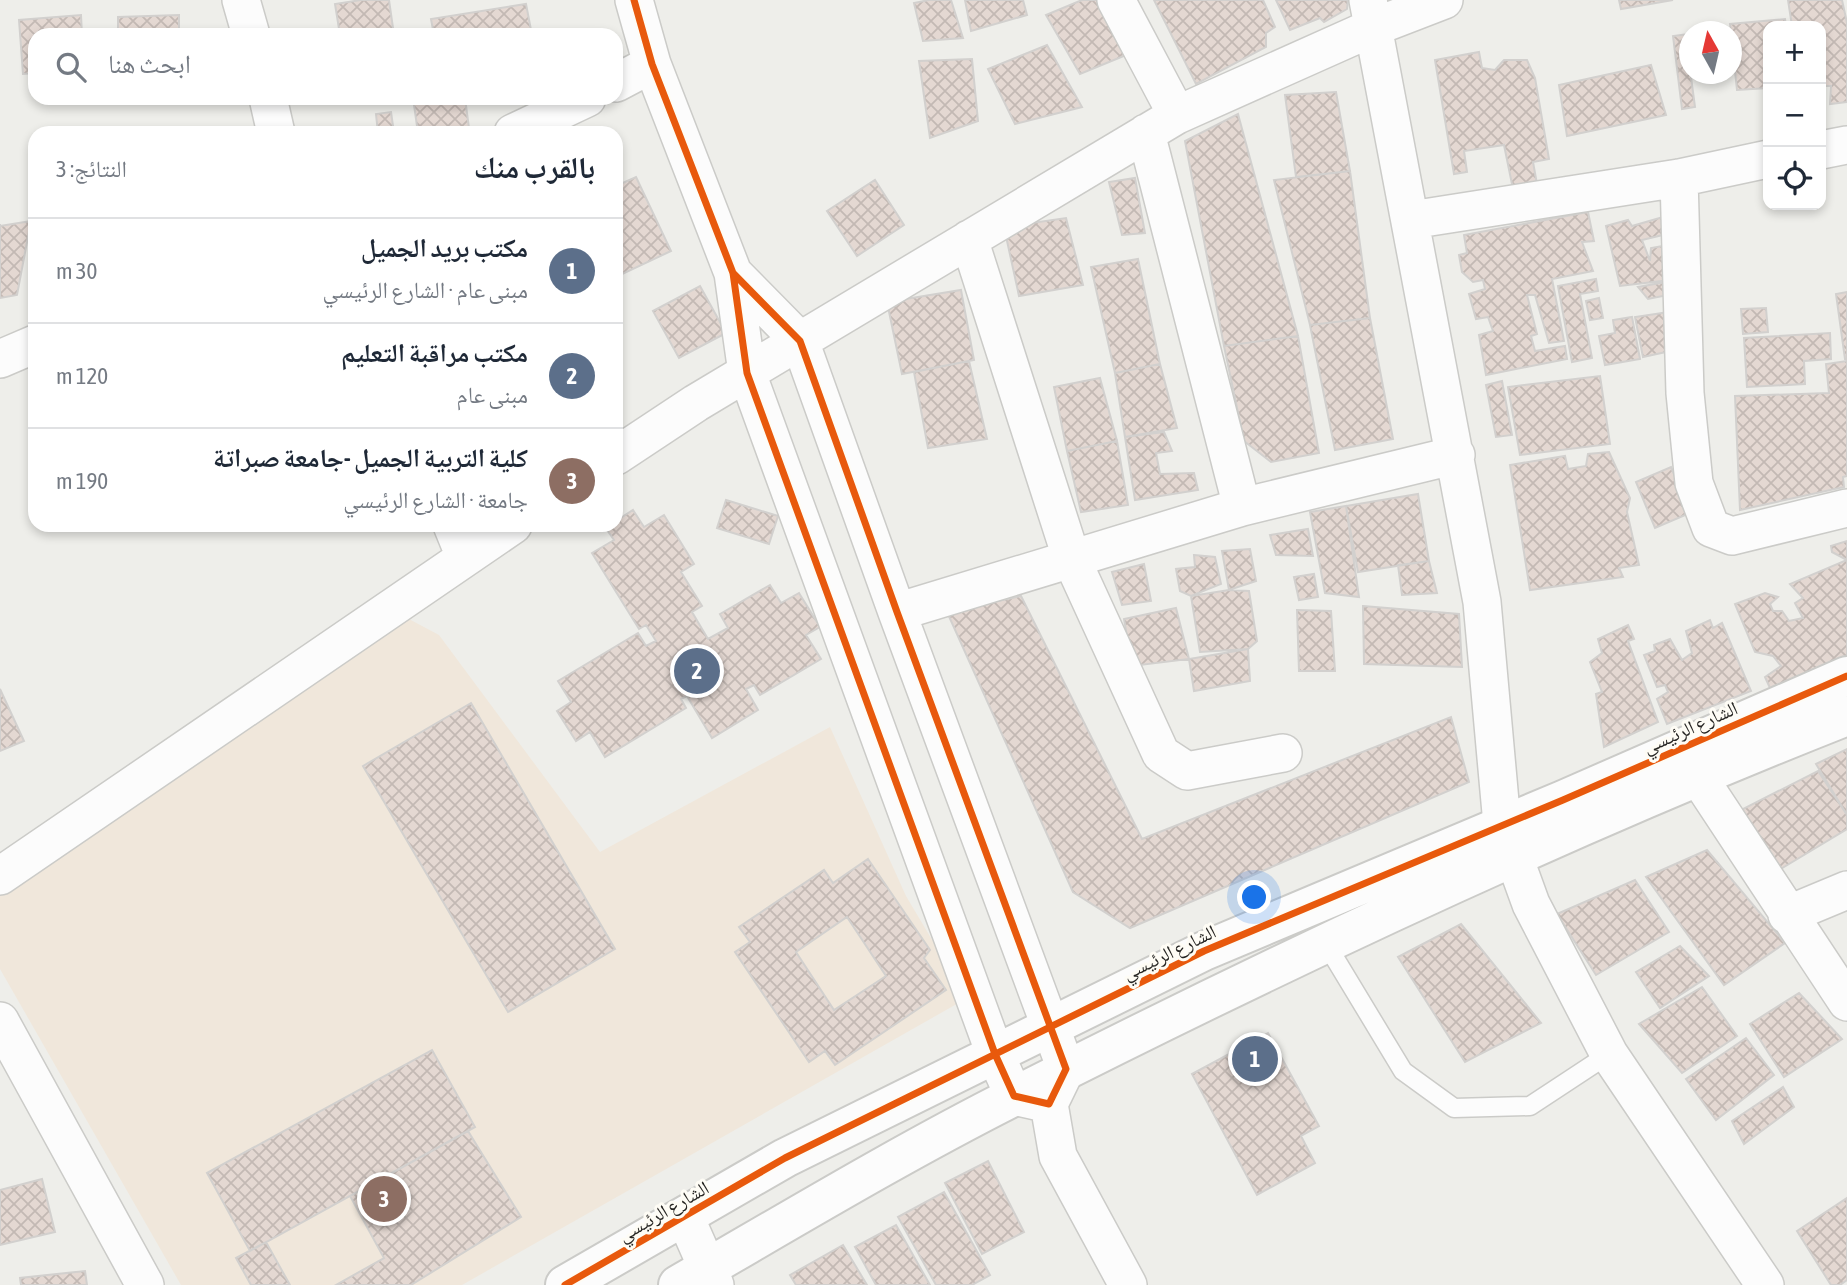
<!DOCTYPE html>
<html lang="ar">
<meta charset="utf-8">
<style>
:root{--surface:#fff;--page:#f6f6f7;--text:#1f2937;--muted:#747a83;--line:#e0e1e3;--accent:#b45309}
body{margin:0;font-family:"Asap Condensed","Noto Naskh Arabic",sans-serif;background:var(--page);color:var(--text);direction:rtl}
.controls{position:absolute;right:21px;top:21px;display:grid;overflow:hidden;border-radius:14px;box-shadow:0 4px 10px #0003}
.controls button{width:63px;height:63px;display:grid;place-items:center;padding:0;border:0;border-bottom:2px solid var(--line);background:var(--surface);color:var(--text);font:35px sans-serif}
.compass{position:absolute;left:1679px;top:21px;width:63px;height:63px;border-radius:50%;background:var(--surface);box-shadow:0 4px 10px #0003;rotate:352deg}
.you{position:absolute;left:1255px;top:898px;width:24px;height:24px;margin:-18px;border:5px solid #fff;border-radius:50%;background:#1a73e8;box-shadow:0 0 0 10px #1a73e833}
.badge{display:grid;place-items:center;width:46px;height:46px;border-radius:50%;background:var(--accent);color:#fff;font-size:23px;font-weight:700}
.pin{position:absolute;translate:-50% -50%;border:4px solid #fff;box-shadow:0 2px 7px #0006}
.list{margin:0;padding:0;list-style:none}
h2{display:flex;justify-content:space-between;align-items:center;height:91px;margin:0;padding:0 28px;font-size:30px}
h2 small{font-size:23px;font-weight:400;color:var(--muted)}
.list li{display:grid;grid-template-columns:46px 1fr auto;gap:21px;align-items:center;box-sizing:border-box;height:105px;padding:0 28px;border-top:2px solid var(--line)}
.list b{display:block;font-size:26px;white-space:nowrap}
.list p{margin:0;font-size:23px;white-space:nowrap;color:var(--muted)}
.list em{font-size:23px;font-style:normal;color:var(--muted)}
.icon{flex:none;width:38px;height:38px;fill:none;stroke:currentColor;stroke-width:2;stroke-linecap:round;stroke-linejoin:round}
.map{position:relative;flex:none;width:1847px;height:1285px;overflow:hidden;direction:ltr}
.search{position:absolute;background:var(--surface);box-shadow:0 4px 10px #0003;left:28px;top:28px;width:595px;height:77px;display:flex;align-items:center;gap:18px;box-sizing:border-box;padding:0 24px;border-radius:21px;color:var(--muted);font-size:26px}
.panel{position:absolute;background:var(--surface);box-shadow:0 4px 10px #0003;left:28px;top:126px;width:595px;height:406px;border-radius:21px;direction:rtl}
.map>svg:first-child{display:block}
</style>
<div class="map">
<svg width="1847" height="1285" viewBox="0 0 1847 1285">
<defs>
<pattern id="building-cross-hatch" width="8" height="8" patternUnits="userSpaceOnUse" patternTransform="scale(1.75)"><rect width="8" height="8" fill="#e4d8d2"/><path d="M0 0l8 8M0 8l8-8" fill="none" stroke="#c3b9b4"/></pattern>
</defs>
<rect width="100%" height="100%" fill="#eeeeea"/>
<path fill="#f0e7db" d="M407 618 439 635 600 852 830 727 906 896 947 965 962 1001 462 1285H181L0 969V885Z"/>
<path fill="url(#building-cross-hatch)" stroke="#d2d0ce" stroke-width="2" fill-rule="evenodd" d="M361 0H389L394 35H340L335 4Z
M929 0H951L963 38 923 41 914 3Z
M965 0H1023L1027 15 971 31Z
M1082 0H1098L1131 53 1080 74 1046 15Z
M1154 0H1263L1275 27 1266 33V47L1196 84Z
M1276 0H1348L1347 9 1324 22 1320 18 1290 30Z
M1619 0H1673L1621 9Z
M1788 0H1842L1847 23V102L1830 104 1831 86H1821V26H1792Z
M526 4 532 35H434L431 19Z
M81 15 82 35H35V73L23 74 19 20Z
M179 15V35H118V17Z
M1785 19 1786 26H1768V88L1737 90 1730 24Z
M1689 34V74H1699L1691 77 1695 107 1682 109 1673 36Z
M1047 45 1082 107 1015 124 988 69Z
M1479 52 1482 68 1495 70 1504 60H1527L1535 78 1549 159 1533 162 1537 184 1513 189 1504 145 1464 151 1467 172 1454 174 1435 60Z
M972 59 978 121 930 138 919 61Z
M1651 65 1666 115 1567 136 1559 85Z
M1336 92 1350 171 1296 177 1285 95Z
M413 98H465L469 128 418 133Z
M391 112 394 133H378L376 114Z
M1238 114 1298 336 1224 346 1185 141Z
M1350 171 1370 318 1310 325 1274 180Z
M636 177 671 251 616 277V186Z
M1135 178 1145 233 1122 235 1109 182Z
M875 180 904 225 857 256 827 211Z
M1588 212 1594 241 1582 242 1593 271 1552 279 1564 341 1549 343 1535 295H1527L1537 334 1531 336 1535 351 1565 346 1567 359 1486 375 1479 335 1493 331 1488 317 1476 319 1469 294 1485 289 1483 280 1473 282 1462 272 1459 255 1467 253 1464 235Z
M1663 217 1667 234 1642 240 1650 261 1651 248 1674 244 1670 280 1620 286 1606 226 1628 220 1632 226Z
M1066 218 1083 285 1019 296 1004 227Z
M31 221 17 295 0 298V224V226Z
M1138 259 1160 364 1115 373 1091 267Z
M1596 279 1598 291 1580 294 1592 358 1572 362 1558 286Z
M1666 282 1668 295 1648 299 1638 287Z
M700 286 726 333 679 358 653 311Z
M961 290 974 360 902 374 887 302Z
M1847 292V359H1845L1836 294Z
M1599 298 1603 318 1590 320 1586 301Z
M1766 308 1768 332 1743 334 1741 309Z
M1676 311 1680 349 1643 357 1635 317Z
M1632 317 1640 359 1605 365 1599 336 1615 333 1613 320Z
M1370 318 1393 439 1335 450 1310 325Z
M1830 333 1831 359 1804 361 1805 384 1747 387 1744 338Z
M1298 336 1319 453 1271 462 1244 441 1224 346Z
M969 361 987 439 928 448 914 372Z
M1847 361V476L1843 477 1844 487 1740 510 1735 396 1829 393 1826 364Z
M1160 364 1177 428 1125 437 1115 373Z
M1600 376 1610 444 1520 455 1508 387Z
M1100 378 1117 441 1067 451 1054 387Z
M1502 381 1512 435 1496 437 1486 385Z
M1164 432 1172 451 1156 453 1160 474 1194 473 1198 490 1135 500 1125 437Z
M1117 441 1128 505 1081 512 1067 451Z
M1609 452 1630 498 1627 512 1639 565 1619 568 1623 577 1530 590 1510 465 1565 456 1568 469 1586 466 1588 454Z
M1671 467 1690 513 1655 528 1636 482Z
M1418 494 1429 561 1358 572 1346 506Z
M726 500 778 516 769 544 717 528Z
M1346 506 1359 597 1325 593 1310 512Z
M633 510 644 527 664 515 694 564 681 572 702 606 692 612 708 639 728 628 720 614 770 585 781 603 799 593 820 627 806 635 821 659 760 695 754 685 746 689 758 710 712 738 687 696 681 699 686 708 605 757 590 732 576 741 557 711 571 702 558 681 638 633 646 646 656 641 646 625 639 629 592 553 614 540 605 527 616 525V521Z
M1308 529 1313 556 1276 555 1270 535Z
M1847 541V667L1775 699 1765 677 1781 666 1773 656 1755 652 1735 604 1765 593 1778 597 1770 604 1773 611H1782L1789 621 1803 618 1795 603 1803 598 1790 584 1847 560 1832 552 1831 546Z
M1250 549 1256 581 1229 590 1222 551Z
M1194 555 1215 557 1221 584 1191 596 1180 591 1176 569 1195 567Z
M1429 561 1437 593 1402 595 1398 565Z
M1144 564 1151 601 1122 605 1112 572Z
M1314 574 1318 597 1299 600 1294 577Z
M1229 590 1249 591 1257 641 1248 649 1200 652 1191 596Z
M1021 596 1142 839 1451 717 1469 782 1130 928 1073 892 947 612Z
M1363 606 1459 614 1462 667 1364 664Z
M1176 608 1189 659 1132 666 1124 619Z
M1297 610 1331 611 1335 671H1299Z
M1710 620 1713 628 1722 623 1751 691 1667 724 1657 699 1668 692 1665 685 1657 687 1644 655 1655 651 1654 645 1670 639 1682 660 1692 653 1686 631Z
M1628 625 1634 639 1628 641 1658 722 1604 747 1596 694 1602 692 1590 662 1602 653 1598 639Z
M1248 649 1250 681 1194 691 1189 659Z
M0 689 24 741 0 751Z
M471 703 615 949 508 1012 363 766Z
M1847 749V815L1816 764Z
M1818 771 1847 815V829L1779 870 1737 812Z
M1707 850 1785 943 1724 985 1646 877Z
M868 859 930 950 924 958 946 990 835 1065 825 1051 809 1062 735 952 750 942 739 927 824 870 833 883ZM847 917 886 976 834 1010 796 952Z
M1635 880 1669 932 1596 975 1557 914Z
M1461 924 1541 1023 1465 1062 1398 957Z
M1680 946 1709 976 1660 1008 1636 972Z
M1702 987 1737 1036 1682 1073 1639 1024Z
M1799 993 1842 1039 1784 1077 1750 1024Z
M1268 1033 1319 1126 1301 1136 1315 1163 1257 1195 1192 1074Z
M1746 1038 1774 1075 1716 1120 1686 1079Z
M432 1050 475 1127 250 1251 207 1173Z
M1783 1087 1794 1107 1744 1144 1732 1121Z
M468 1131 521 1217 411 1285H336L384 1258 350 1196Z
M988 1161 1024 1232 982 1254 945 1183Z
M42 1179 55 1232 0 1245V1190Z
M944 1192 990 1275 972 1285H936L898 1217Z
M1847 1198V1280L1840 1285H1831L1797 1231Z
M896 1225 930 1285H876L855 1247Z
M266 1242 290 1285H251L236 1258Z
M843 1245 867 1285H796L790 1275Z
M85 1271 87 1285H21L20 1278Z"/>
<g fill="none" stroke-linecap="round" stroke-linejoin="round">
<g stroke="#cbcbc8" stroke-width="21">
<path id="service" d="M1325 942 1403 1071 1454 1108 1530 1106 1609 1054"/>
</g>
<g stroke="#cbcbc8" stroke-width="40">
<path id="minor" d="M241 0 251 35
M634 0 652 64 733 273 747 373 995 1054 1014 1096 1049 1104 1066 1069 897 612 800 341 733 273
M1116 0 1177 115
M1368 0 1482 602 1502 824 1531 904 1609 1054 1765 1285
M616 83 652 64
M268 98 276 133
M513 133 587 98
M1146 133 1242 507
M1821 150 1847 145
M1679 178 1685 393 1694 483 1711 528 1732 536 1847 508
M1411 220 1679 178 1768 159
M969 239 1072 560 1161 754 1187 771 1283 753
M0 359 35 344
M616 456 696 403 1177 115 1374 27 1444 0
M452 525 465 557
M897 612 1242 507 1456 455
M1697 775 1847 1002
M0 876 513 525
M1787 915 1847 890
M0 1021 145 1285
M1049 1104 1058 1156 1128 1285
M685 1217 715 1285"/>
</g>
<g stroke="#cbcbc8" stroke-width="42">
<path id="tertiary" d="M565 1285 785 1158 1204 951 1563 800 1847 676
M678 1285C789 1221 900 1154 1015 1096 1287 958 1563 828 1847 716"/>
</g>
<use href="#service" stroke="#fcfcfc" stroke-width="18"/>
<use href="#minor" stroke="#fcfcfc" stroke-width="37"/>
<use href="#tertiary" stroke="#fcfcfc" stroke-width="38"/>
<g stroke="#fefcf5" stroke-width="11">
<path id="cycleway" d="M634 0 652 64 733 273 747 373 995 1054 1014 1096 1049 1104 1066 1069 897 612 800 341 733 273
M565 1285 785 1158 1204 951 1563 800 1847 676"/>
</g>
<use href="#cycleway" stroke="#e8590c" stroke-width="7"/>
</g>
<g text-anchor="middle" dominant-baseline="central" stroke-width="6" stroke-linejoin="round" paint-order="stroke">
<g font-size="19" fill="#262523" stroke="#fefcf5">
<text transform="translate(1690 727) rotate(-24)">الشارع الرئيسي</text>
<text transform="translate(1169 952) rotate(-26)">الشارع الرئيسي</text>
<text transform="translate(663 1211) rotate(-30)">الشارع الرئيسي</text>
</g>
</g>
</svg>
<div class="controls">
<button>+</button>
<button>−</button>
<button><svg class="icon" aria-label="locate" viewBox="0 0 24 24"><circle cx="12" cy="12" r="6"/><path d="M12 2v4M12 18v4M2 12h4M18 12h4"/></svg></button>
</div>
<svg class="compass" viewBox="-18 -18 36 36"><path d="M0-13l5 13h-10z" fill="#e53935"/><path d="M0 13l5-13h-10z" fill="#747a83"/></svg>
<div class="you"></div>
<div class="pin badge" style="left:1255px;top:1059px;background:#5c6f8a">1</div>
<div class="pin badge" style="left:697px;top:671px;background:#5c6f8a">2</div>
<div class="pin badge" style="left:384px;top:1199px;background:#8d6e63">3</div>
<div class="search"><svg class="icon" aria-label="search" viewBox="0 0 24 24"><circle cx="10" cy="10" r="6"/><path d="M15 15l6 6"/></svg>ابحث هنا</div>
<section class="panel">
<h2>بالقرب منك<small>النتائج: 3</small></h2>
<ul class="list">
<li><span class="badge" style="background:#5c6f8a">1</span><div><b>مكتب بريد الجميل</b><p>مبنى عام · الشارع الرئيسي</p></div><em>30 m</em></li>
<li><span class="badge" style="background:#5c6f8a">2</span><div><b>مكتب مراقبة التعليم</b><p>مبنى عام</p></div><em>120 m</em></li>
<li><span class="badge" style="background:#8d6e63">3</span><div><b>كلية التربية الجميل -جامعة صبراتة</b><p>جامعة · الشارع الرئيسي</p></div><em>190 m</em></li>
</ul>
</section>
</div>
